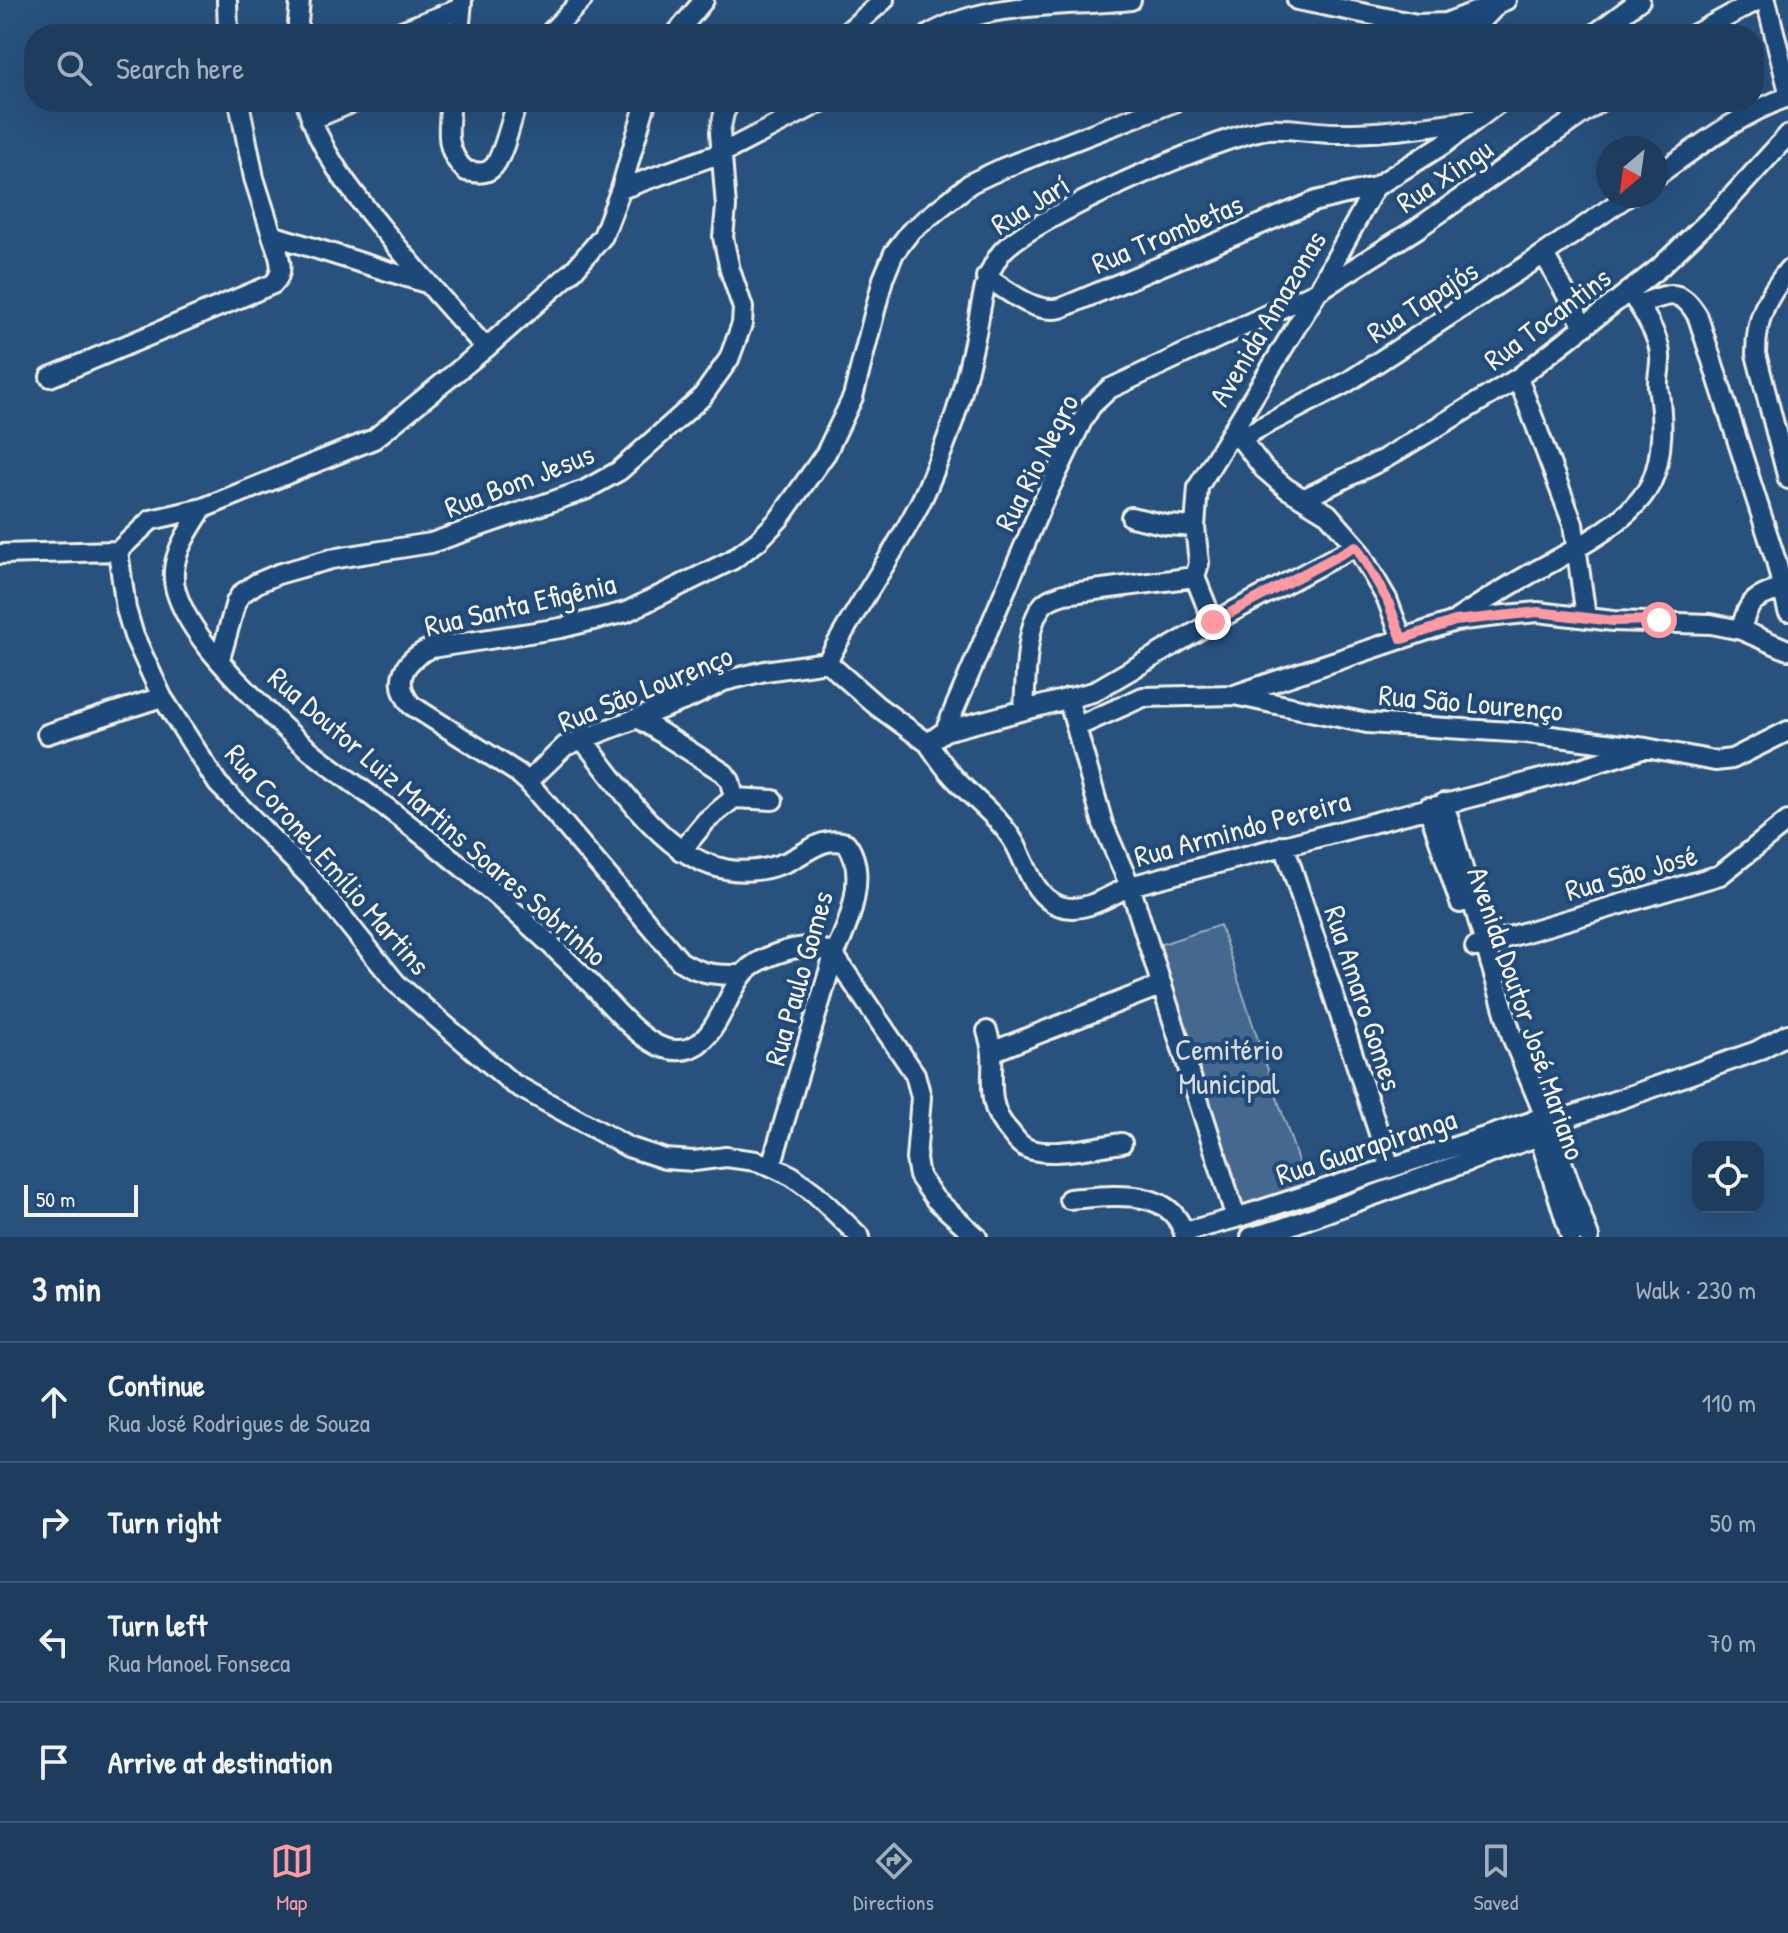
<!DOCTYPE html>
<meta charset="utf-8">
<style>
:root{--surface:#1e3d5e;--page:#264464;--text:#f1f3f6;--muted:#a1aebc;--line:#3c5673;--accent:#ff9aa2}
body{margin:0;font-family:"Patrick Hand",sans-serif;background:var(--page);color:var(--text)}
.controls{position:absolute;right:24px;bottom:24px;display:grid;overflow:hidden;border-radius:16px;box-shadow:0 8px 32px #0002}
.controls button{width:72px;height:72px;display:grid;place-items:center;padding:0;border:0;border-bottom:2px solid var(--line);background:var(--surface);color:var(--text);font:40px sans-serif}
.compass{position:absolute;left:1596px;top:136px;width:72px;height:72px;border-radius:50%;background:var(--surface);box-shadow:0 8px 32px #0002;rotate:209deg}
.scale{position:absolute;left:24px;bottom:20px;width:114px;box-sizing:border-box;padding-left:8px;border:4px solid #f4f1e8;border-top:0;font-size:22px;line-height:28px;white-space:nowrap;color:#f4f1e8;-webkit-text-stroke:6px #1f4a7a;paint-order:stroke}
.stop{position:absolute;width:24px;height:24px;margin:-18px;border:6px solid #ff9aa2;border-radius:50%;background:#fff}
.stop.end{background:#ff9aa2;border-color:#fff;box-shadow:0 2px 8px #0008}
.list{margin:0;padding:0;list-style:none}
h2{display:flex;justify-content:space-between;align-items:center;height:104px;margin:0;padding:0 32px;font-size:34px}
h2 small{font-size:26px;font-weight:400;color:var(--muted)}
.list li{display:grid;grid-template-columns:52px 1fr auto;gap:24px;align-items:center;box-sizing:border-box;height:120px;padding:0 32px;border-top:2px solid var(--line)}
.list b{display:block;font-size:30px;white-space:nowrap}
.list p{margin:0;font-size:26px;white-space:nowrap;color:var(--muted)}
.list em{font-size:26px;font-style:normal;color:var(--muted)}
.icon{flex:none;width:44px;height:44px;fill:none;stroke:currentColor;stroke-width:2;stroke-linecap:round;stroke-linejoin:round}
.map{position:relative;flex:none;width:1788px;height:1237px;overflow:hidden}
.search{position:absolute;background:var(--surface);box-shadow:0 8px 32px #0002;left:24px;right:24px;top:24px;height:88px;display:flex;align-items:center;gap:20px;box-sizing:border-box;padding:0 28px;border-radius:32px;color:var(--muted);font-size:30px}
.sheet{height:584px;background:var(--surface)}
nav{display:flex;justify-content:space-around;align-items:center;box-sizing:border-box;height:112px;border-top:2px solid var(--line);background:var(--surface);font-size:22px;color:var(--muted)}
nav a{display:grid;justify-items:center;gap:4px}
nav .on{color:var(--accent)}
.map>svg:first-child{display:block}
</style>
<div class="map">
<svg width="1788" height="1237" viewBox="0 0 1788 1237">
<rect width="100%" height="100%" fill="#28517e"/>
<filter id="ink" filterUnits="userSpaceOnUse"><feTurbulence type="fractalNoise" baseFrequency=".0125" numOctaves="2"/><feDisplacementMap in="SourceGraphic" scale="16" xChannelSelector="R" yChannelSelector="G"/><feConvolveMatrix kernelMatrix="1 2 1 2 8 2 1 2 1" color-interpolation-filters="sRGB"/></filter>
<g filter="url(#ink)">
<path fill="#45688e" stroke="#9cacbb" stroke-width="2" d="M1220 925 1306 1185 1239 1207 1153 947Z"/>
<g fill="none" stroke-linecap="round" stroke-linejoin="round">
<g stroke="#f4f1e8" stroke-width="24">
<path id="minor" d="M227 0 228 34
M1297 0 1417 24 1446 23 1506 0
M1766 0 1788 88
M297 34 300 0
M394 34 461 8
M459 34 462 1
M549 34 582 0
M676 34 704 0
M845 34 884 0
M930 34C991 0 1064 7 1131 0
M1469 34 1495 7
M1595 34 1640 0
M1695 34 1758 0
M239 102 254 178 272 235 426 283
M306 102C319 151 350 189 381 227 415 269 450 309 486 348
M451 102C448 128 444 151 466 171 474 172 484 175 491 169 503 160 512 117 517 102
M646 102 621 189 603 236 574 270 486 348 374 439 203 508 151 520 118 551 126 609 134 636 162 697 218 784 311 878 396 983 512 1083 628 1147 665 1159 694 1161 726 1157 756 1161 771 1166 792 1176 816 1194 860 1237
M311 120 354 102
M1656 176C1698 147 1739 114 1788 97
M621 189 724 152 821 102
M1544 254 1584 327
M1788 270C1766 299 1756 317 1756 354L1788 479
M986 277C1009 291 1034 314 1061 308L1316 201 1375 187
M1639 304C1668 295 1680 285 1698 317L1776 561 1788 611
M50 377 273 284C288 270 277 252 272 235
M1518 378 1573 524 1586 617
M1238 439 1346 383 1544 254 1628 196
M1305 498 1384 459 1518 378 1659 268 1715 215 1788 135
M203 508C187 533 167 560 176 591 190 638 242 685 276 720 313 757 358 785 399 817 465 867 529 922 587 980 607 1000 637 1039 664 1048 714 1063 722 998 745 972 758 958 792 946 812 947 820 947 827 952 834 955L915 1074 921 1097 916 1159 919 1176 935 1199 977 1237
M1131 517 1167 525 1195 527
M1356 546 1387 599 1402 639
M0 554 118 551
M1457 619C1481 603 1505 588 1530 574 1568 553 1631 523 1651 483 1664 455 1663 416 1658 387 1657 376 1661 366 1660 356 1660 337 1640 305 1628 291
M1213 622 1195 577 1199 563 1195 527 1198 487 1318 291 1375 187 1444 144 1500 102
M1741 630C1749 599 1753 599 1783 588
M220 659 236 602 241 594 257 583 278 574 331 559 431 543 585 490 619 471 702 397 729 359 742 324 743 308 730 270 723 237 726 207 720 132 724 113 730 102
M827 662C855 608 891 559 919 505 928 488 935 468 943 449 958 412 968 372 976 333 982 304 983 277 1001 253 1026 220 1224 134 1268 129 1290 127 1313 133 1335 133 1381 134 1428 126 1474 120
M1237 694 1455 621 1506 615 1538 612 1613 621 1711 624 1741 630 1788 650
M1068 698 1103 824 1130 886 1236 1218
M1024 709C1026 682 1025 627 1042 606 1047 599 1056 597 1064 594L1195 577
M638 718 724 773 730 781 734 798 773 800
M1076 727 1143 697 1234 695 1367 723 1527 733 1646 748 1715 761 1732 759 1788 731
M945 731 1043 502 1082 421 1091 406 1109 389 1318 291 1418 228 1599 102
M47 734 162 697
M582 739C634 803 688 899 784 863 806 855 821 835 846 843 869 872 849 925 834 955L771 1166
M928 743C935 753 942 764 950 773 970 797 998 815 1014 842 1027 864 1032 896 1060 906 1083 914 1109 896 1130 886L1564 773 1646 748
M528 782 565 746 692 697 724 681 765 671 827 662 877 706 928 743 945 731 1093 692 1213 622 1356 546 1328 514 1286 488 1264 469 1233 429
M1444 803 1512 1037 1551 1131 1589 1237
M1428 807 1460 903
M1284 845 1390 1167
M681 851 706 821 734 798
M1475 947 1720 875 1788 821
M743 975C718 975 701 975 680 961L528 782 518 773 411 705C392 680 404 660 431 648L561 628 626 612 732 560 758 541 779 519 826 453 853 397 883 279 894 253 910 232 971 183 1003 168 1174 102
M987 1031C997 1060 989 1073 993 1099 995 1112 1001 1123 1010 1132 1014 1137 1018 1143 1023 1146 1043 1160 1098 1146 1122 1143
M994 1051 1162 985
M1534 1120 1571 1237
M1069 1199C1110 1196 1173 1185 1185 1237
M1185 1232 1236 1218 1534 1121 1566 1118 1757 1051 1788 1034
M1251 1237 1277 1230 1550 1132"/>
</g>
<use href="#minor" stroke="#1f4a7a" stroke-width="18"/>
</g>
</g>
<g fill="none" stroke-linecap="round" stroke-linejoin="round" filter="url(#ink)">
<path stroke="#ff9aa2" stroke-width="10" d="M1213 622 1356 546 1387 599 1402 639 1455 621 1538 612 1613 621 1659 620"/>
</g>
<g text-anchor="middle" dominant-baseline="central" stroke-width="8" stroke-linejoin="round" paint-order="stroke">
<g font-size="30" fill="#f4f1e8" stroke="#1f4a7a">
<text transform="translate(1444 175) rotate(-34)">Rua Xingu</text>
<text transform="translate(1030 204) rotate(-32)">Rua Jarí</text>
<text transform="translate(1167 233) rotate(-23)">Rua Trombetas</text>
<text transform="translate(1422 301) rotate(-33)">Rua Tapajós</text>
<text transform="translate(1267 318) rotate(-59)">Avenida Amazonas</text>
<text transform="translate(1547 318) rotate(-37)">Rua Tocantins</text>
<text transform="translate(1036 462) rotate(-63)">Rua Rio Negro</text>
<text transform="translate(519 480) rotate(-21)">Rua Bom Jesus</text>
<text transform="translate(520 604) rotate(-13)">Rua Santa Efigênia</text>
<text transform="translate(645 688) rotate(-22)">Rua São Lourenço</text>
<text transform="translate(1471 702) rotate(5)">Rua São Lourenço</text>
<text transform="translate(438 816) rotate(41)">Rua Doutor Luiz Martins Soares Sobrinho</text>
<text transform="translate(1242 828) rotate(-15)">Rua Armindo Pereira</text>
<text transform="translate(328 859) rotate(49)">Rua Coronel Emílio Martins</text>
<text transform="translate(1631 872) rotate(-16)">Rua São José</text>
<text transform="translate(798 978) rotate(-74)">Rua Paulo Gomes</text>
<text transform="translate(1364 998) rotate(72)">Rua Amaro Gomes</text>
<text transform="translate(1527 1013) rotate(71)">Avenida Doutor José Mariano</text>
<text transform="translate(1366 1146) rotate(-18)">Rua Guarapiranga</text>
</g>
<g font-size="30" fill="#dadcda" stroke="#1f4a7a">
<text x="1229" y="1049">Cemitério<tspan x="1229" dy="34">Municipal</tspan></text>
</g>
</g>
</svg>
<div class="controls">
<button><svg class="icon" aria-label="locate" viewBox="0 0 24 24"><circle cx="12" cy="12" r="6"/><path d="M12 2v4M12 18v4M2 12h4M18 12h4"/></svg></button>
</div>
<svg class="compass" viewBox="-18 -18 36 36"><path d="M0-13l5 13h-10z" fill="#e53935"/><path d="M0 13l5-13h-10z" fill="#a1aebc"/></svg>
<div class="scale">50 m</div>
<div class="stop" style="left:1659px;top:620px"></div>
<div class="stop end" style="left:1213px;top:622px"></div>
<div class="search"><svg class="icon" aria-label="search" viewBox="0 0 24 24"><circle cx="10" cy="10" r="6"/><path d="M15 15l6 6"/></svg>Search here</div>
</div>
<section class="sheet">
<h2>3 min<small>Walk · 230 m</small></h2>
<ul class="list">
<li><svg class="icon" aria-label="ahead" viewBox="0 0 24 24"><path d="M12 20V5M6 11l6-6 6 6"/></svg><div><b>Continue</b><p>Rua José Rodrigues de Souza</p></div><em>110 m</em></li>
<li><svg class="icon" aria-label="right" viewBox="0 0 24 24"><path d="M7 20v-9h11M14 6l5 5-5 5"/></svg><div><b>Turn right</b></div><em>50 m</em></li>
<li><svg class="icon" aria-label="left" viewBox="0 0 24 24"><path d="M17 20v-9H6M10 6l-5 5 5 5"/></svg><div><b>Turn left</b><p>Rua Manoel Fonseca</p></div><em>70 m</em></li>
<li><svg class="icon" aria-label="arrive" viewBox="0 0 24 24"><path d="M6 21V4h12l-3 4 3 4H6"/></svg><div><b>Arrive at destination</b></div></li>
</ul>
</section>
<nav>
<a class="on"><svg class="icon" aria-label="map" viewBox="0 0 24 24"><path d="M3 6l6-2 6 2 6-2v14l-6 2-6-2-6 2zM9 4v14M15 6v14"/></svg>Map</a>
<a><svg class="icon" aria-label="directions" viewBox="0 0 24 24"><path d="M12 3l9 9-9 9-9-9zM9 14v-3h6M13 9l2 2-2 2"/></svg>Directions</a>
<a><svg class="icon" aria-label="saved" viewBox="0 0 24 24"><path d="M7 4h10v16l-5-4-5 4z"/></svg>Saved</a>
</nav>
